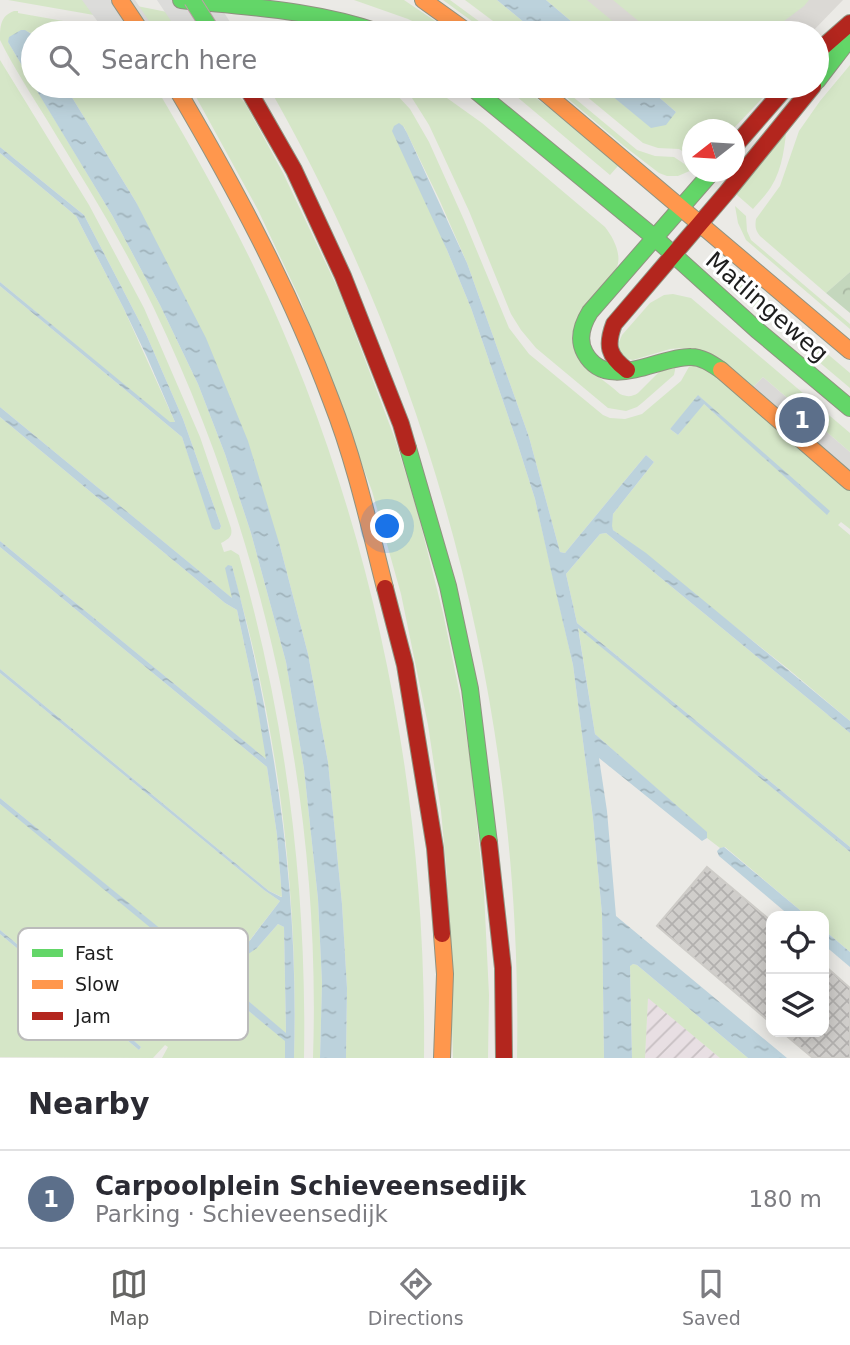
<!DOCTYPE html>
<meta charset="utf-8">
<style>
:root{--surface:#fff;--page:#f7f7f7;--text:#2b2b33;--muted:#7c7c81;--line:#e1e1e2;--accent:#656563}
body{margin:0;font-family:"DejaVu Sans",sans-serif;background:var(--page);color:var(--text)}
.controls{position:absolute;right:21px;bottom:21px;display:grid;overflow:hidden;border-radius:14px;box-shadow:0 4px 18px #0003}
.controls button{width:63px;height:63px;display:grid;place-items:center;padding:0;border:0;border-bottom:2px solid var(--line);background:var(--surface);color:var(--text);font:35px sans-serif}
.compass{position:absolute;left:682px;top:119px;width:63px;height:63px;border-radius:50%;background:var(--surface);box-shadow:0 4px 18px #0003;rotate:253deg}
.you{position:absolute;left:388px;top:527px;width:24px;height:24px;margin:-18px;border:5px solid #fff;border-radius:50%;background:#1a73e8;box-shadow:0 0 0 10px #1a73e833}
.badge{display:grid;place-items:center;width:46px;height:46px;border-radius:50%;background:var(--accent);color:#fff;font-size:23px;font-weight:700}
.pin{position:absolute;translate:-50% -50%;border:4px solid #fff;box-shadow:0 2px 7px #0006}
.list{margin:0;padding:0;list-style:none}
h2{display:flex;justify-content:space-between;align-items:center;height:91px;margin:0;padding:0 28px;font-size:30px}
h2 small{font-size:23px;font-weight:400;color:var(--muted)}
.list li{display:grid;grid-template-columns:46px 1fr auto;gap:21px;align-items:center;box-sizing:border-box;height:98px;padding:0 28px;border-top:2px solid var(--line)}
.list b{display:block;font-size:26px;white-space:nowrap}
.list p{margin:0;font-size:23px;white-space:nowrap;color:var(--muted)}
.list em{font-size:23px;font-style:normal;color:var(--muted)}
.icon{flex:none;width:38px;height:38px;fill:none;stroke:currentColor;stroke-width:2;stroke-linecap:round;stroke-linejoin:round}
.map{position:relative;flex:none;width:850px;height:1058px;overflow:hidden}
.search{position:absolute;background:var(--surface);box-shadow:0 4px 18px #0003;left:21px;right:21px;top:21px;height:77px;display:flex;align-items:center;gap:18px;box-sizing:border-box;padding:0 24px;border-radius:38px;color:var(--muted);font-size:26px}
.sheet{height:189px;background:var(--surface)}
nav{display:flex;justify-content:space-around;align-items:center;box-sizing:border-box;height:98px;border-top:2px solid var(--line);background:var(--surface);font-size:19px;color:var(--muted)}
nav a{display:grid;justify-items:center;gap:4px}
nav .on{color:var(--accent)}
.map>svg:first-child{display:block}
</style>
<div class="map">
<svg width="850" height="1058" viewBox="0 0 850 1058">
<defs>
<pattern id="industrial-furrows" width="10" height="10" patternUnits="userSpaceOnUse" patternTransform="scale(1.75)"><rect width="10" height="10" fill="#e8dfe3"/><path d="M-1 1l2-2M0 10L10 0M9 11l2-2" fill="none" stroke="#c7bfc2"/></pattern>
<pattern id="forest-crowns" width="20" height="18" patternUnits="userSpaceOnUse" patternTransform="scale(1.75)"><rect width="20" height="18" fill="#c4d7bd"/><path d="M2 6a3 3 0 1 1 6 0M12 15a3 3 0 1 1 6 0" fill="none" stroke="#a8b8a2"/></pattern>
<pattern id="water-ripples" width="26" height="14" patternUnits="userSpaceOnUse" patternTransform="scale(1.75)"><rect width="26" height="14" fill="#bcd2dc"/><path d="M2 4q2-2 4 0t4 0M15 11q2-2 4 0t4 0" fill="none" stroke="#a1b4bc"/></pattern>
<pattern id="building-cross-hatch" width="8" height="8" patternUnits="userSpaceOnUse" patternTransform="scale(1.75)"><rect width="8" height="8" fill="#d0cecb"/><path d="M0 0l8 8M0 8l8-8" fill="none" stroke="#b2b0ae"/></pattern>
</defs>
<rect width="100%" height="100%" fill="#ebeae6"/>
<path fill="#dad9d7" d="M763 377 850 452V471L753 387Z"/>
<path fill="url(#industrial-furrows)" d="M648 997 720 1058H645Z"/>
<path fill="#dbd9d5" d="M571 0H843L811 33H611Z
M673 86H761L722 127Z"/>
<path fill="#d5e6c7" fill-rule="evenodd" d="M8 0H107L187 16 303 33H197Z
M354 0H404L453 33H437L408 19Z
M443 0H450L495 33H488Z
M465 0H497L537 33H509Z
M546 0H587L627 33H585Z
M613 0H809L804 6 768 33H653Z
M14 11H18V13L120 31 122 33H33V35C22 26 15 33 8 42L112 215 160 305 198 384 225 454 251 533 286 662 304 769 318 899 322 983 320 1058H313C322 790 260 519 140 280 112 225 79 173 47 120 31 94 14 68 0 40 0 27 0 16 14 11Z
M0 60 89 205 144 308 200 437 231 528C233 537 228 539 221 543L224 552 231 550 239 555C286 719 307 887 304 1058H294C298 920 284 779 252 644 246 618 238 592 232 566L233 599 0 407V286L182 437 195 475 220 529 221 526 183 419 146 334 84 215 0 147Z
M850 65V272L826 293 760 236C755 230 755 226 756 219L780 186 799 131 820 101Z
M65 86H155C190 145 224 205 254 267 372 513 427 786 424 1058H346L347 988 342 904 328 762 308 654 280 546 136 202Z
M190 86H216L233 90 245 103 283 173 339 291 395 439 417 510 443 613 461 700 471 766 484 892 489 995 488 1058H453L447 875 441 811 428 725 401 594 372 491 300 299 258 210Z
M268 86H385L396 94 410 109 429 142 464 220 509 328 529 354 603 415 610 418 625 419 642 414 681 381 690 365 712 371 850 489V529L841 522 838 525 850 535V721L787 668 613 530 611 526 613 514 654 462 646 455 565 553 560 552 529 437 482 305 467 263 439 199 403 125 447 250 471 308 517 442 535 499 573 665 593 818 602 914 604 1058H517C523 717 437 382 268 86ZM699 396 827 514 703 403 678 435 670 429Z
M398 86H430L433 88 482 123 605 227C613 237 622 254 617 267 610 288 583 309 574 328 571 334 572 343 574 349 581 366 607 382 620 394 627 397 632 397 638 393L661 370 676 365 674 375 642 403 637 407 626 411 608 408 536 348 521 330 511 314 469 211 429 125 412 98Z
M504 86H520L552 110 618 166 610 175Z
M553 86H560L637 150 655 156 674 157 692 169V170L678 176H667L659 173 624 146Z
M574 86H600L651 127 676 112 646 86H690L710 95H731L749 86H774L733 129 692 130V157L679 149 658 148 643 143Z
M787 123C785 144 783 168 771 187 766 195 759 202 753 209L737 195V193Z
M0 153 76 216 123 307 175 422 170 423 0 282Z
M735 206 746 216 747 231 751 240 850 324V329L746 240 738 223Z
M727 269 850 373V388L719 278Z
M673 294 691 298 850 433V452L763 377 753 387 697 350 682 348 670 349 633 360 628 359 622 354 619 350V342L622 335 650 303 664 295Z
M0 417 225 603 237 610 256 699 267 760 0 541Z
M606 533 850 733V847L577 623 566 574 600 534Z
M0 547 267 767 277 835 282 897 269 891 0 669Z
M578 627 850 852V952L824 930V916H807L725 847 720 848 707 838 706 832 595 734Z
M0 673 264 890 280 901 250 940 257 948 278 924 284 927 286 1034 232 987 231 979 235 967 231 965C223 972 218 976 208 968L204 972 209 978C208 994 194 1006 185 1017L221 994H228L286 1041 285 1058H162L168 1047 165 1045 153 1058 0 1057V934L139 1050 141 1047 0 930V804L200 962 0 798Z
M633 964 637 965 748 1058H720L648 998 645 1058H632L630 965Z"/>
<path fill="url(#forest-crowns)" d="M850 272V313L826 293Z"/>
<path fill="url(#water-ripples)" d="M497 0H546L585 33H537Z
M21 30H25L33 35V84L8 42 9 37Z
M34 86H65L136 202 206 338 248 441 280 546 308 654 328 762 342 904 347 988 346 1058H320L322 983 318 899 304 769 286 662 251 533 225 454 198 384 160 305 112 215Z
M600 86H646L676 112 666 125 651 128Z
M399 123 403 126 407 133 467 263 482 305 529 437 560 552 565 553 646 455 654 462 613 514 612 526 613 530 646 553 850 721V733L606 533 600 534 566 574 577 623 850 847V852L578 628 595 734 707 832V838L702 841 599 758 607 811 616 916 787 1058H748L637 965 633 964 630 966 632 1058H604L602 914 593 818 573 665 554 584 535 499 517 442 471 308 447 250 392 131 394 126Z
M0 147 84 215 146 334 183 419 221 526 220 529 215 530 212 528 182 437 0 286V282L170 422H175L147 357 123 307 76 216 0 153Z
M698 395 830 511 827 515 704 404 678 435 670 429Z
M0 407 232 598 225 568 228 565 232 566C275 727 299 891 294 1058H285V1041L228 994H221L215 997 178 1038 174 1034C183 1020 209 993 209 978L204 973 208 968C218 975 224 973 231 964L235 967 231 979 232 987 286 1033 284 927 278 924 257 948 241 959 238 956 280 901 264 890 0 673V669L269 891 281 897H282L277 835 267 767 0 547V541L266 759 256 699 237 610 225 603 0 417Z
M0 798 200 961 197 966 0 804Z
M724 847 807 916H790L719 856 717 851 720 848Z
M0 930 133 1040 141 1047 139 1050 0 934Z
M824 930 850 952V967L824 945Z"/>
<path fill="#dcdcda" d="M82 0H135L157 33H106Z
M157 0H216L237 33H179Z"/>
<path fill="url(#building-cross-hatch)" stroke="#ceccc8" stroke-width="2" d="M707 867 771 921V1023L657 926Z
M824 965 850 988V1058H813L782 1032H824Z"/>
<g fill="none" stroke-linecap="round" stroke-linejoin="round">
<g stroke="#909380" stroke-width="18">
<path id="fast" d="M181 0C249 7 316 10 381 33
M817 81 850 38
M470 86 655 238 757 330 850 408
M712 172 590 312C582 325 577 339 585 353 607 393 658 356 691 357 702 357 712 364 721 370
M408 448 448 586 470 689 489 843"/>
</g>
<g stroke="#909380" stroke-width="18">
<path id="slow" d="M120 0 142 33
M423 0 469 33
M175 86C234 186 290 290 331 400 355 461 369 525 385 588
M537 86 850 351
M721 370 850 482
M442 934 445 974 442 1058"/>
</g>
<g stroke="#909380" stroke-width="18">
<path id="jam" d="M817 52 850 23
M246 86 294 170 343 276 401 424 408 448
M734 147 787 86
M627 370C608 356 606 345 614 324L727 192 813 86
M385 588 405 665 435 848 442 934
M489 843 503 968 504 1058"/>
</g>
<use href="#fast" stroke="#63d668" stroke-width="16"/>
<use href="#slow" stroke="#ff974d" stroke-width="16"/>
<use href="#jam" stroke="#b3261e" stroke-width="16"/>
<g stroke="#bda0a6" stroke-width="18" stroke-linecap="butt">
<path id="fast-bridge" d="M192 0 213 33"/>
</g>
<use href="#fast-bridge" stroke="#63d668" stroke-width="16"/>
</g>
<g text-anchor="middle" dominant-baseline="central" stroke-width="6" stroke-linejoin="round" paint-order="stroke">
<g font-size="24" fill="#1d1d1d" stroke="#fff">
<text transform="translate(767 307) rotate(41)">Matlingeweg</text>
</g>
</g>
<rect x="18" y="928" width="230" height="112" rx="10" fill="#fff" stroke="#bbb" stroke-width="2"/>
<rect x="32" y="949" width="31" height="8" fill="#63d668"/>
<rect x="32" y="980" width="31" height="9" fill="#ff974d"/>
<rect x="32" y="1012" width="31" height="8" fill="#b3261e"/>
<g font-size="19" fill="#1d1d1d">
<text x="75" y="960">Fast</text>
<text x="75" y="991">Slow</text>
<text x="75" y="1023">Jam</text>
</g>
</svg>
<div class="controls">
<button><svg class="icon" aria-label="locate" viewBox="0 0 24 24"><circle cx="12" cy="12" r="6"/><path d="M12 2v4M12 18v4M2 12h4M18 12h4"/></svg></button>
<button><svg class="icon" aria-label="layers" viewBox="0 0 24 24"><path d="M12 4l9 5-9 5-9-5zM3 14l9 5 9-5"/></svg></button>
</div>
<svg class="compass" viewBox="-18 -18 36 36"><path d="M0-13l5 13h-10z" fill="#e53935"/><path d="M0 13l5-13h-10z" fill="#7c7c81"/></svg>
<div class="you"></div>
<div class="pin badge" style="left:802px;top:420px;background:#5c6f8a">1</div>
<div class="search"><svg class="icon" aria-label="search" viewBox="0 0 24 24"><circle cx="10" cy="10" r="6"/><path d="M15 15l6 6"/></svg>Search here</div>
</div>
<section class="sheet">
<h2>Nearby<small></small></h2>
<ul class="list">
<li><span class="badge" style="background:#5c6f8a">1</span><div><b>Carpoolplein Schieveensedijk</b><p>Parking · Schieveensedijk</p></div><em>180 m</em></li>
</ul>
</section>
<nav>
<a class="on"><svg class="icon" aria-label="map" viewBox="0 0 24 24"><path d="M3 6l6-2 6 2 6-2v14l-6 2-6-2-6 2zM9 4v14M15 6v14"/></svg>Map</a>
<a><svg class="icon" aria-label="directions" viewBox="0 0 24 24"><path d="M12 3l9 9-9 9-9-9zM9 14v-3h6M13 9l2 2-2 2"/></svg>Directions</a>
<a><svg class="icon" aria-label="saved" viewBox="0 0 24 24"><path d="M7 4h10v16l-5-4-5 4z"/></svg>Saved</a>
</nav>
